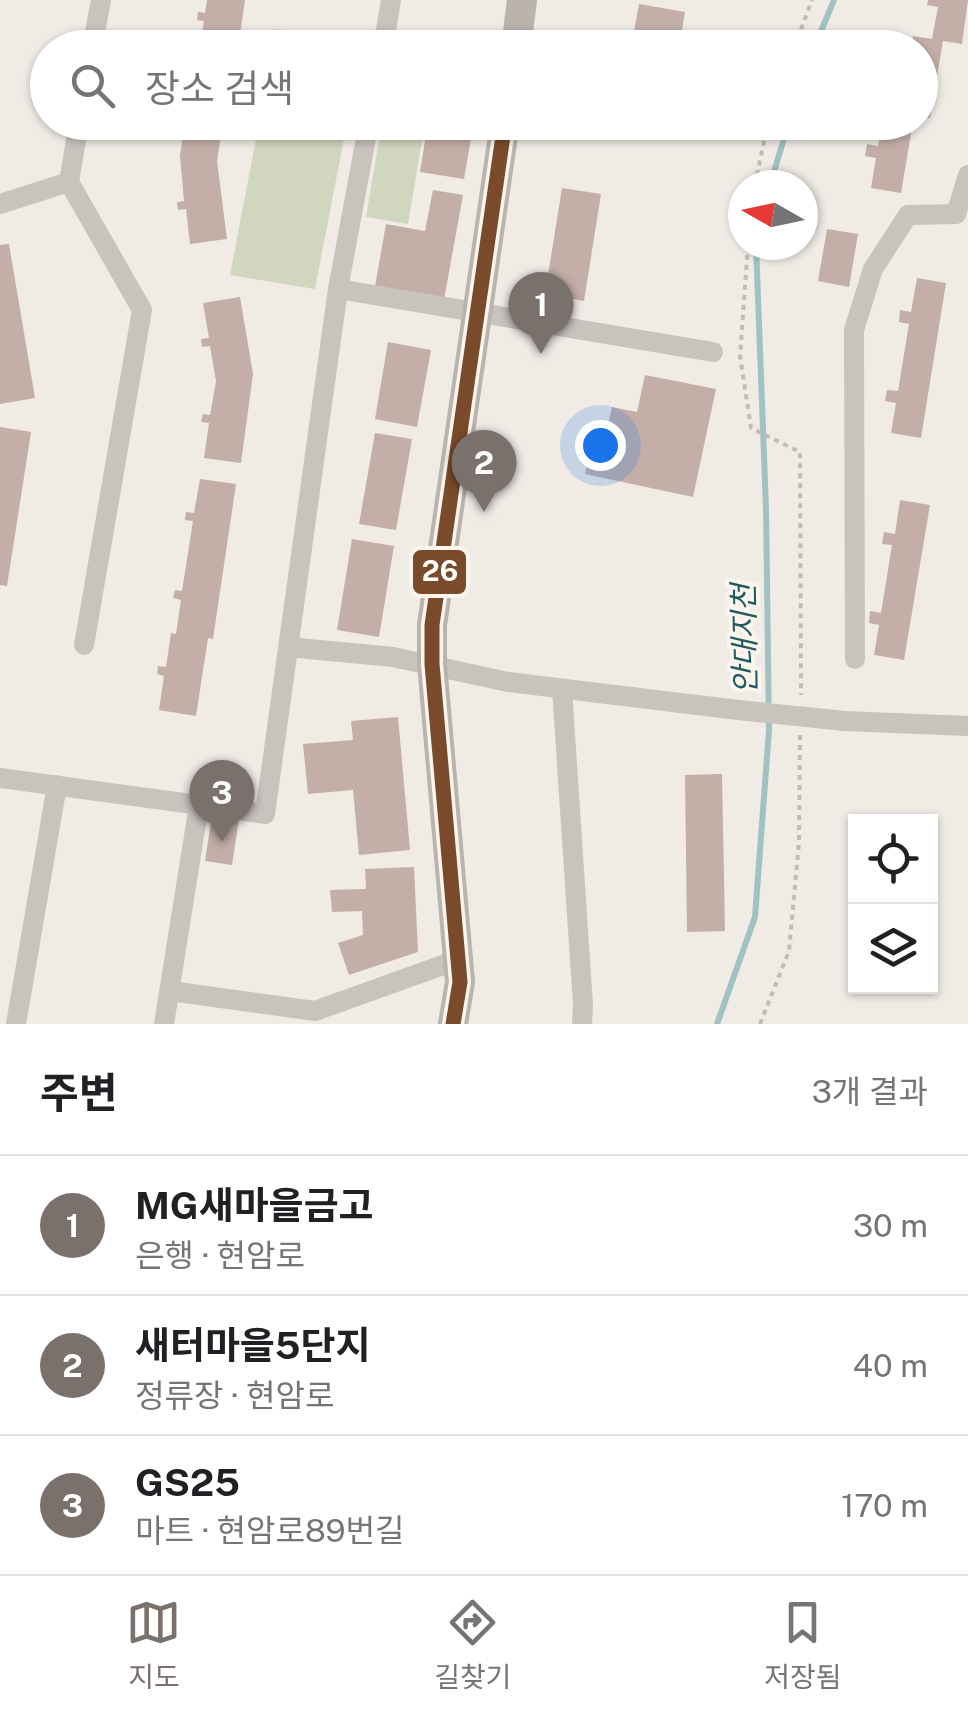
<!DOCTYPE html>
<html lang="ko">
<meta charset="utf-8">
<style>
:root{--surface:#fff;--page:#f6f6f6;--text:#202124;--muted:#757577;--line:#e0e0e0;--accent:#7a716c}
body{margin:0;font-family:"Public Sans","Noto Sans KR",sans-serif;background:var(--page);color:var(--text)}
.controls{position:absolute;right:30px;bottom:30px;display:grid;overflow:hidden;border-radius:0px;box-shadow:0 2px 8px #0004}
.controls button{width:90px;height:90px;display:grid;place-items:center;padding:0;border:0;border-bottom:2px solid var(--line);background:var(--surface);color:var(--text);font:50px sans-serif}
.compass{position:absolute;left:728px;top:170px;width:90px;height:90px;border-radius:50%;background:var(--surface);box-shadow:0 2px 8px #0004;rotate:279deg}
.you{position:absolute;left:600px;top:445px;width:35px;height:35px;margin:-25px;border:8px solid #fff;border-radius:50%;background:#1a73e8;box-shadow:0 0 0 15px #1a73e833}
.badge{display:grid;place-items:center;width:65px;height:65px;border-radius:50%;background:var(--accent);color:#fff;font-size:32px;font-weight:700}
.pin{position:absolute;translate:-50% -82px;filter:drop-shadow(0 2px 5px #0008)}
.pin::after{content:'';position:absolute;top:52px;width:35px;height:30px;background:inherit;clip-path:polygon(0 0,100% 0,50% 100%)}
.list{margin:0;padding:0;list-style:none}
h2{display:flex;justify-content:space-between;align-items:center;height:130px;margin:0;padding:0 40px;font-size:42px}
h2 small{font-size:32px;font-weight:400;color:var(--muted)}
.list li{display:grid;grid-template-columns:65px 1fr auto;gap:30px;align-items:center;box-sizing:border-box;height:140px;padding:0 40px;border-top:2px solid var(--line)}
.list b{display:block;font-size:38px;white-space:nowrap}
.list p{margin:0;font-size:32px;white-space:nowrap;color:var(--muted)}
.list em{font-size:32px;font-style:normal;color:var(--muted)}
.icon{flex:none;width:55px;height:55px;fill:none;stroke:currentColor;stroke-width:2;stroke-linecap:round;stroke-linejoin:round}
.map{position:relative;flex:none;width:968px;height:1024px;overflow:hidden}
.search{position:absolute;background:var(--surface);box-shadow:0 2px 8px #0004;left:30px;right:30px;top:30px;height:110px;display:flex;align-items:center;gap:25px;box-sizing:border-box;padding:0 35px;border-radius:55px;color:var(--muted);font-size:38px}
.sheet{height:550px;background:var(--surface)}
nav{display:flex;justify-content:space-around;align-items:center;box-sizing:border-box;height:140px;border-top:2px solid var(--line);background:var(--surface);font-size:28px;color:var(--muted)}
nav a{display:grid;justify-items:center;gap:5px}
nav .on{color:var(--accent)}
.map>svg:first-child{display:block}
</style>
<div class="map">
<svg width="968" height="1024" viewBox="0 0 968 1024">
<rect width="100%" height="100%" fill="#f0ebe5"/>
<path fill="#d1d6bf" d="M276 29 362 44 361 48 273 47Z
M382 122 425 123 408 224 366 217Z
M259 123H347L315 289 230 275Z"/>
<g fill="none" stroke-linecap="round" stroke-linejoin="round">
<path stroke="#a1c2c1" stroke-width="6" d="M814 48 834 0
M770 185 789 122
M717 1024 755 917 769 730 766 508 756 245"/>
</g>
<path fill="#c3afa7" d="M207 0H245L238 48H200L204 21 197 20 198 12 205 13Z
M928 0H968L962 44 943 41 930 118 920 117V48H911L913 36 932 39 938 7 927 5Z
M639 4 685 12 679 48H631Z
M185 122H223L217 161 227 239 190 244 186 209 178 210 177 202 184 201 180 156Z
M428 122H474L464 179 420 172Z
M882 122H913L901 193 871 188 876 158 865 156 867 144 878 146Z
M562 188 601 194 584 301 545 294Z
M433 190 463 195 443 305 374 292 386 224 425 231Z
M827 229 858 234 849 287 818 281Z
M9 244 35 398 0 404V245Z
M917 278 946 283 921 438 891 433 896 403 885 401 887 390 898 391 909 324 899 322 900 310 911 312Z
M240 297 253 374 241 463 204 458 209 423 201 422 203 414 210 415 216 381 210 346 202 347 201 339 209 338 203 303Z
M388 342 431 350 417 427 375 419Z
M645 375 716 389 693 497 585 474 596 422 608 425 612 407 637 412Z
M0 427 31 432 7 586 0 585Z
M375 433 412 439 396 530 359 524Z
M200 479 236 484 213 639 208 638 196 716 159 710 164 676 157 674 158 666 166 667 171 633 176 634 181 600 173 598 175 590 182 591 193 521 185 520 186 512 194 513Z
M900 500 930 505 904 660 874 655 879 625 869 623 870 611 881 613 892 545 882 544 884 532 895 534Z
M352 539 394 546 379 637 337 630Z
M398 717 410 850 359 855 353 790 308 794 303 744 353 740 351 721Z
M722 774 725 931 687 932 685 775Z
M212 815 239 819 232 865 205 861Z
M885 815 886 822H856V819Z
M414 867 418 952 349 975 338 943 363 935 362 911 332 912 330 890 366 889 365 869Z"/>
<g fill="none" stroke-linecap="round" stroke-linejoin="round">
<path stroke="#c2bbb6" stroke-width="4" stroke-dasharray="5 5" stroke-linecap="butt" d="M794 48 812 0
M755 185 768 122
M748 245 740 356 751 428 800 452 801 695
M760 1024 789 951 799 842 800 735"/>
<path stroke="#c9c3be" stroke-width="20" d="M92 48 101 0
M383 48 391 0
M69 182 142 310 84 645
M0 204 69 182 79 122
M338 289 713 352
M288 647 393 657 508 682 738 710
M855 659 854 330 873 269 908 215 956 214 968 175
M562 689 583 1005 582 1024
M845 721 968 726
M0 778 265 814 338 289 369 122
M170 991 315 1011 457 960
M16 1024 57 785
M164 1024 199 805"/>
<path stroke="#bab3ae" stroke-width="30" d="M516 48 522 0
M453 1024 460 982 432 664V625L505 122"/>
<path stroke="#c9c3be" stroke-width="20" d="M738 710 845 721"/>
<g stroke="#fbf5ee" stroke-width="22">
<path id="bus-1" d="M453 1024 460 982 432 664V625L505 122"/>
</g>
<use href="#bus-1" stroke="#7a4b2a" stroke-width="15"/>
</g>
<g text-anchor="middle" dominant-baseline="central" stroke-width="8" stroke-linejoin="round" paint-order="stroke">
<g font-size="30" font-style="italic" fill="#1f5a5e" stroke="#fbf5ee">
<text transform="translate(744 639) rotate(-91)">안대지천</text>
</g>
</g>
<rect stroke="#fbf5ee" stroke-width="4" x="411" y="548" width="57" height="48" rx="10" fill="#7a4b2a"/>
<g font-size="28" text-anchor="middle" font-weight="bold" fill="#fff">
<text x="440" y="581">26</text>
</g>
</svg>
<div class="controls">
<button><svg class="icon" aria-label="locate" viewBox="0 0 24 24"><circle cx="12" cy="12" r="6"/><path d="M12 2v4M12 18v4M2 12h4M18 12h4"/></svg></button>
<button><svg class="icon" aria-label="layers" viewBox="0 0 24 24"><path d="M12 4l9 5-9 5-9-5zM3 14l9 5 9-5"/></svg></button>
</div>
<svg class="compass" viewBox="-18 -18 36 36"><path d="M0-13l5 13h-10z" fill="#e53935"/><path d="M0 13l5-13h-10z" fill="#757577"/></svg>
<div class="you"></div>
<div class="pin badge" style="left:541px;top:354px">1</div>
<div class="pin badge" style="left:484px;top:512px">2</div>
<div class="pin badge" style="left:222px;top:842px">3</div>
<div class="search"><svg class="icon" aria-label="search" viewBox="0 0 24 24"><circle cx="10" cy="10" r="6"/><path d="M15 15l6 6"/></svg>장소 검색</div>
</div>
<section class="sheet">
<h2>주변<small>3개 결과</small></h2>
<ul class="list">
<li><span class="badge">1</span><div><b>MG새마을금고</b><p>은행 · 현암로</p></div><em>30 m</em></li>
<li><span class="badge">2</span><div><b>새터마을5단지</b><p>정류장 · 현암로</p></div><em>40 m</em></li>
<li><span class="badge">3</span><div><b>GS25</b><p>마트 · 현암로89번길</p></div><em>170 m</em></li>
</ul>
</section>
<nav>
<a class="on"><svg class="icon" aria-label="map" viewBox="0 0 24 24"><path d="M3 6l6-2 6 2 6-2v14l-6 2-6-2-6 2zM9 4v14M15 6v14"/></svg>지도</a>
<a><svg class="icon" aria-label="directions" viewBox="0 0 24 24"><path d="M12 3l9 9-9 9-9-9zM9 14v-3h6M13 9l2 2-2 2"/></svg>길찾기</a>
<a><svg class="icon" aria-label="saved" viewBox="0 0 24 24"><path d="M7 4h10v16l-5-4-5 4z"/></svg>저장됨</a>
</nav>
